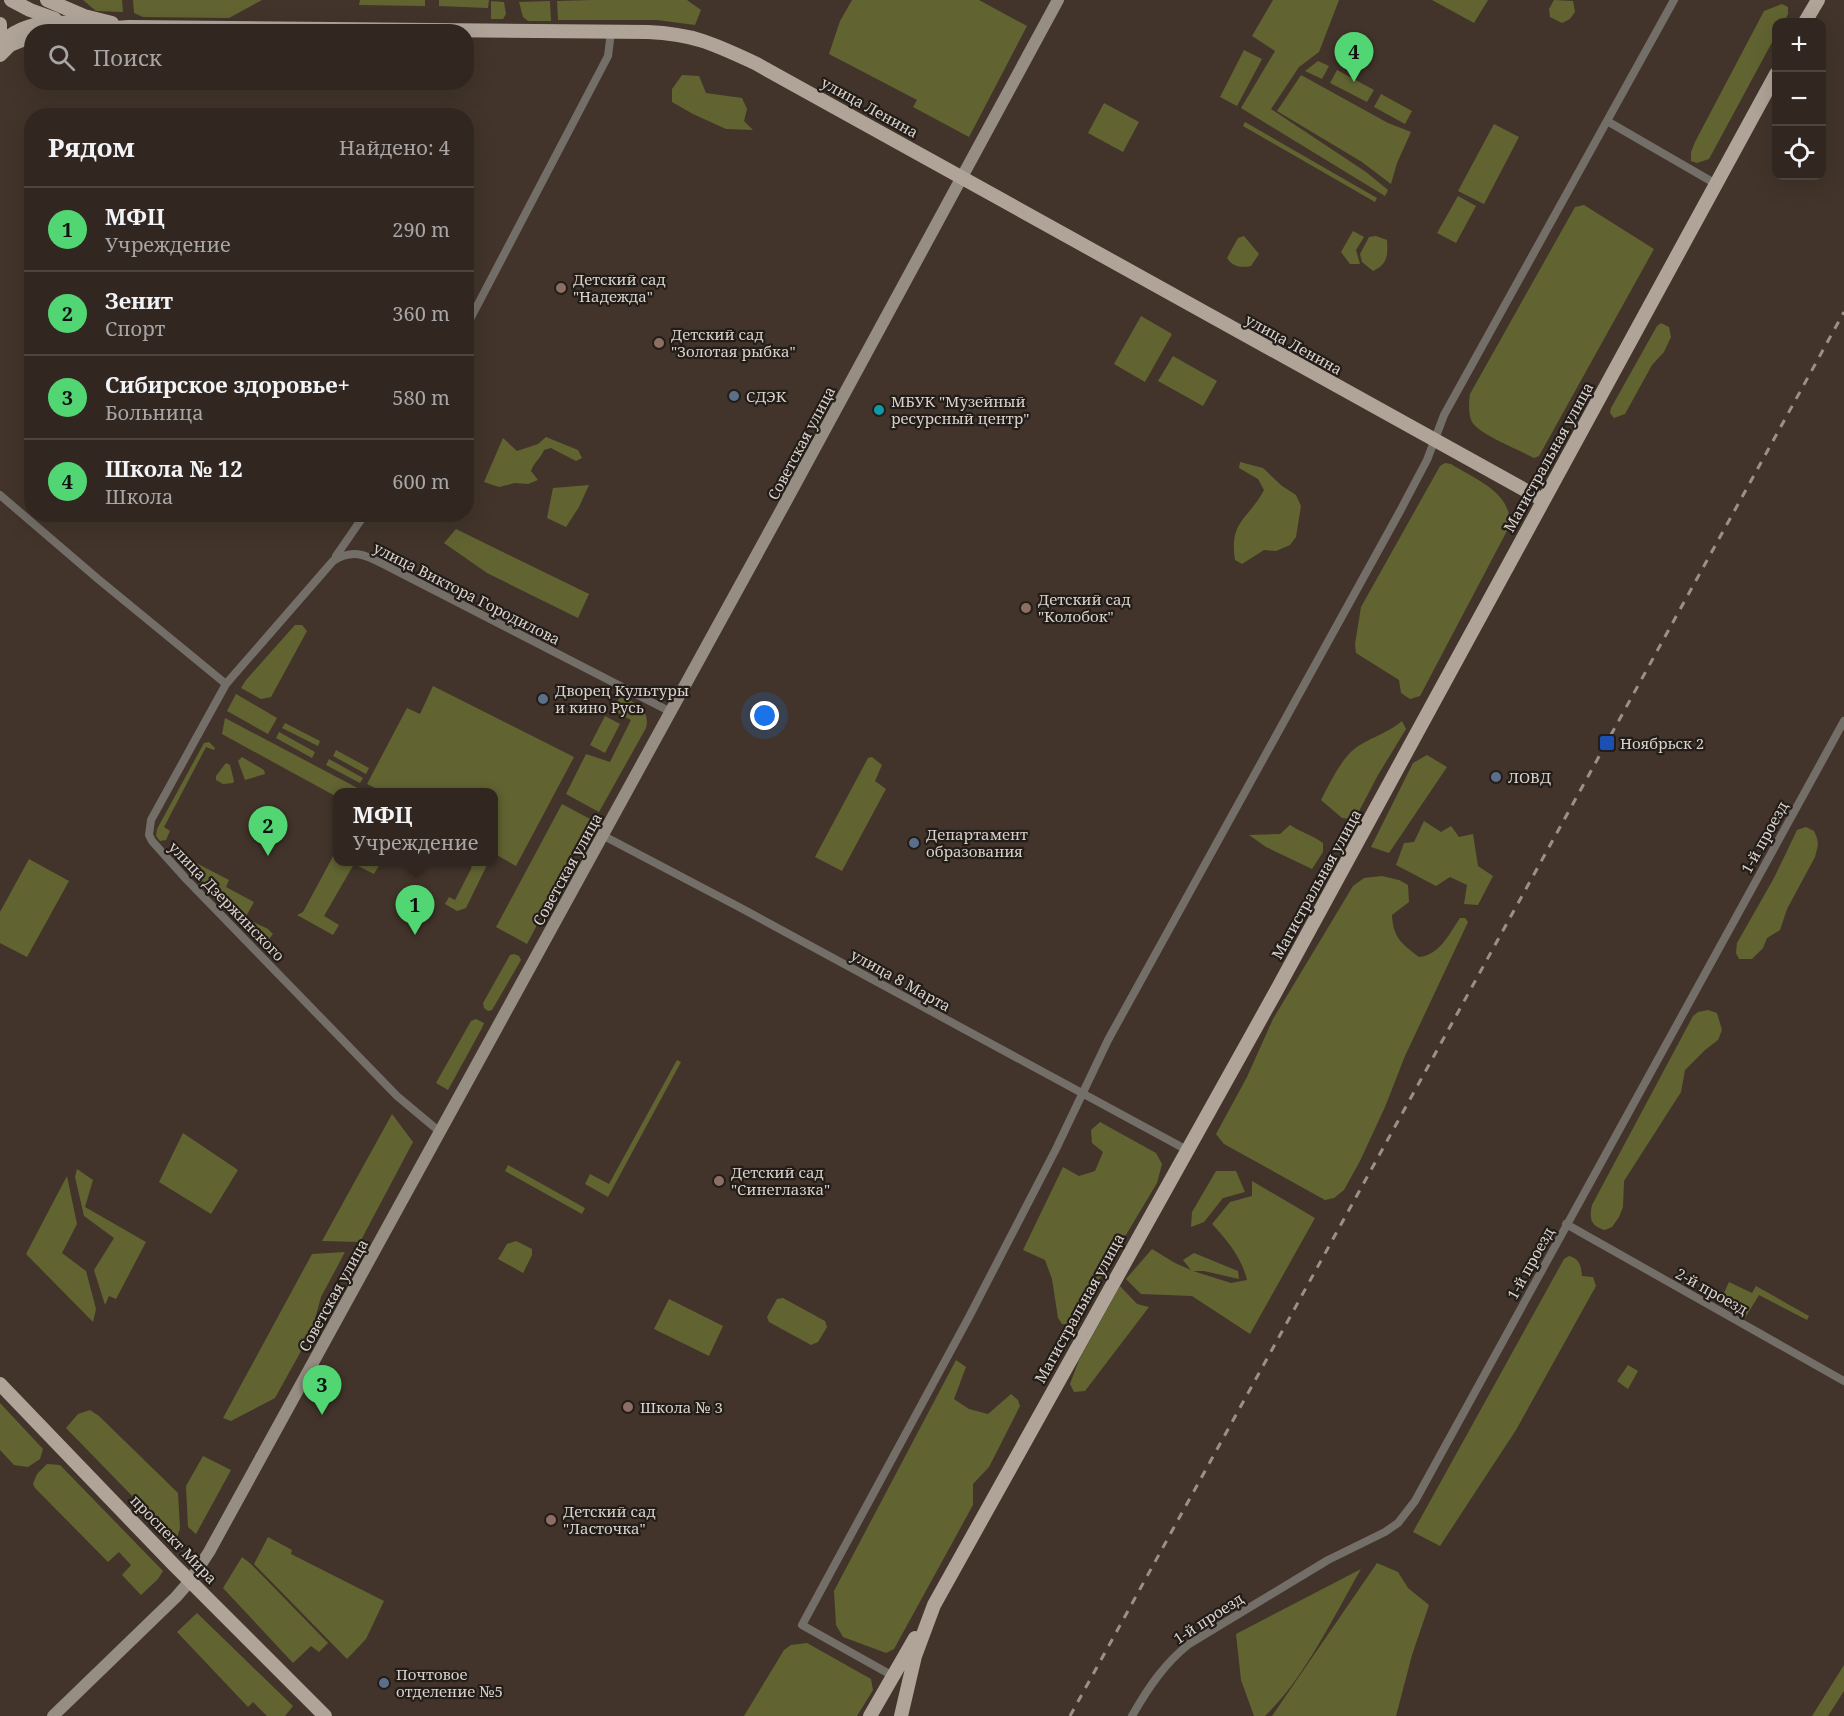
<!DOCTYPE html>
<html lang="ru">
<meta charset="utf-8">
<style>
:root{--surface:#322720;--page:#3d332d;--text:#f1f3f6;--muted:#a8a5a5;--line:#4d443e;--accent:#52d673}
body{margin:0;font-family:"Noto Serif",serif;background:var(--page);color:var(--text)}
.controls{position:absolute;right:18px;top:18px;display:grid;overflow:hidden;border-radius:12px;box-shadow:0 6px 24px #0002}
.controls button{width:54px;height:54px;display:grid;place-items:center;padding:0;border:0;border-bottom:2px solid var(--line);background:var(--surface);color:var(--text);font:30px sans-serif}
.you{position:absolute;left:765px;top:716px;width:21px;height:21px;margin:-15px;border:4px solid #fff;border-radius:50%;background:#1a73e8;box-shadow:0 0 0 9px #1a73e833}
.badge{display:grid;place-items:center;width:39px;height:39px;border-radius:50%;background:var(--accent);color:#111;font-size:20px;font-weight:700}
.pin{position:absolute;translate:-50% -50px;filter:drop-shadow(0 2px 3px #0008)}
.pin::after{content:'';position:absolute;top:32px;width:21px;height:18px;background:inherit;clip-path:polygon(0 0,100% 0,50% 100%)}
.popup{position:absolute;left:333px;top:788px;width:165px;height:78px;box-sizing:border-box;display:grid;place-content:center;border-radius:12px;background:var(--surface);filter:drop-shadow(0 2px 4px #0005);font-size:20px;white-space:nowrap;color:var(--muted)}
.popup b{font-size:22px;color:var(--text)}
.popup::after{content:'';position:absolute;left:50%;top:100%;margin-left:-12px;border:12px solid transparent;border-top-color:var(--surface)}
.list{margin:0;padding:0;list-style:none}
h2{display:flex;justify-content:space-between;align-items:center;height:78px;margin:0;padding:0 24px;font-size:26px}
h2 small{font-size:20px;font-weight:400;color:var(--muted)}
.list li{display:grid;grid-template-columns:39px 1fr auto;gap:18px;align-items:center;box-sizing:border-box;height:84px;padding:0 24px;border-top:2px solid var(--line)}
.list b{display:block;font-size:22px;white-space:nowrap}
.list p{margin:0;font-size:20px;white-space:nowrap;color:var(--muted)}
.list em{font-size:20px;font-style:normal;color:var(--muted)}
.icon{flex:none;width:33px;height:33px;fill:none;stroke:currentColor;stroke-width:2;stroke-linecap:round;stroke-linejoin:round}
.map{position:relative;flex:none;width:1844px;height:1716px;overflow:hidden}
.search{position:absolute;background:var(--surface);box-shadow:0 6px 24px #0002;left:24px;top:24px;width:450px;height:66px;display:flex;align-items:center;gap:15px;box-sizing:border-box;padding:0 21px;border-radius:24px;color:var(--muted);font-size:22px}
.panel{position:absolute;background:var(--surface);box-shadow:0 6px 24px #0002;left:24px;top:108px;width:450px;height:414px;border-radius:24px}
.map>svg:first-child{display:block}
</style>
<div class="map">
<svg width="1844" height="1716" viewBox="0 0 1844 1716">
<rect width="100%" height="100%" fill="#42342a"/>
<path fill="#616431" d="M83 0H122L123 12 96 11Z
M133 0H262L229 18 143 17 134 13Z
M360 0H425V6L359 5Z
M439 0H489L488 8 439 6Z
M592 0H687L701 10 695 25 657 20H558L557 1Z
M852 0H979L1027 26 969 137 913 107 917 100 829 54 840 21Z
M1273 0H1339L1319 52 1299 67 1271 109 1366 172 1388 190 1385 196 1241 108 1275 51 1252 36Z
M1432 0H1488L1474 23Z
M1554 0 1573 1 1575 12 1570 19 1562 23 1550 17 1549 9Z
M491 1 504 2 506 14 503 19H491Z
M550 1 551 21H528L523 17 519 2Z
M1782 4 1788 7V14L1784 22H1776V35L1709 159 1697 163 1691 161V152L1695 142 1764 11Z
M1244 50 1262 59 1237 106 1220 97Z
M1318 61 1329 66 1322 79 1305 71Z
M1337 70 1374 90 1367 102 1330 83Z
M682 75 699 76 706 93 742 98 747 109 744 121 753 130 726 129 693 114 672 102V89Z
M1301 75 1388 123 1411 132 1397 163 1391 184 1362 162 1277 111Z
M1381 94 1412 111 1405 124 1374 107Z
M1104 103 1139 122 1123 152 1088 133Z
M1245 122 1377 198 1375 202 1243 126Z
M1494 124 1519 137 1484 204 1458 191Z
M1458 196 1476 206 1456 243 1437 233Z
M1584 205 1654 249 1539 456 1534 458C1520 450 1480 435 1472 422 1468 414 1469 402 1470 394L1575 207Z
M1353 231 1364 237 1356 250 1360 264H1350L1341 252Z
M1244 236 1259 254 1251 266C1241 268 1233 267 1227 258L1238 238Z
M1376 236 1387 240C1388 255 1388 264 1373 271L1362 262 1360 254 1369 237Z
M1141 316 1172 334 1145 382 1114 364Z
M1661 323 1669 327 1671 337 1664 352 1652 365 1625 414 1614 418 1610 413 1611 408 1657 326Z
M1173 356 1217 381 1203 406 1158 381Z
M546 437 578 450 582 458 576 461 551 448 544 450C541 458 534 462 531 471L538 480 528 484 515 483 499 487 484 482 503 438 517 451 538 444Z
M1240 462 1263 468 1282 486 1296 495 1301 506 1296 537 1290 545 1276 551 1264 550 1242 564 1235 560C1229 521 1248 520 1264 490L1258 479 1239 468Z
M1445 463 1451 464C1476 480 1514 493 1509 527L1420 696 1410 699 1401 693 1399 680 1356 653 1355 644 1361 607 1440 466Z
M589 485 579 507 566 527 547 518 553 488Z
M456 529 589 594 578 618 487 573 444 543Z
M295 625H302L307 631 271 697 261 699 241 688 246 680Z
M433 686 574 757 516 866 493 853V792H383L367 784 407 708 420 714Z
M236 694 277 718 268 734 227 711Z
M621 695C635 703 651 710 646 728L599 812 566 794 586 754 610 762 631 720 612 710Z
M605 716 620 724 605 753 590 745Z
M225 718 365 792H337V797L222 734Z
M1402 721 1406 729 1378 775 1357 815 1350 819 1342 818 1321 800C1329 785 1337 767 1349 754 1363 739 1386 735 1402 721Z
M285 723 320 741 318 746 282 728Z
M279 732 315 752 312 758 276 738Z
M209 742 215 748 214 750 206 747 164 827 170 831 166 840 160 841 156 836 157 829 204 743Z
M336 750 369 768 366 774 333 756Z
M1427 755 1447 767 1389 853 1371 847 1413 763Z
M242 757 264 770 265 774 245 780 238 761Z
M872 757 882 765 875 781 886 789 842 871 815 857 868 758Z
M329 759 363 778 360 783 326 765Z
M226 763 230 765 234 781 233 783 223 784 216 780V776Z
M562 804 592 820 527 944 496 927Z
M1424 821 1441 832 1451 826 1459 837 1473 834 1478 866 1493 876 1478 905 1464 904 1467 885 1450 877 1436 886 1396 865 1404 843 1414 842Z
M1290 825C1301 832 1312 835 1323 843V852L1312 869 1266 847 1249 835 1280 834Z
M1806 827 1814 831 1817 838 1818 845 1815 857 1787 909 1780 930 1767 938 1763 948 1752 959H1739L1736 953 1737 943 1774 878 1797 830Z
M337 849V862H381L374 874 354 864 324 916 339 925 333 935 297 915 303 912Z
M173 851 229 880 226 887 254 902 245 918 268 929 273 934 263 947 259 945 173 856Z
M29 859 69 881 27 957 0 943V912Z
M462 862 488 863 466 908 457 911 445 904 449 897 455 900 472 867Z
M1382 876 1399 880 1408 885 1409 902 1392 915C1393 938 1402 944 1419 957 1440 955 1449 934 1460 918H1465L1468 922 1405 1056 1385 1107 1360 1161 1344 1190 1334 1198 1325 1200 1224 1144 1216 1134 1247 1077 1273 1019 1353 886 1364 878Z
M514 954 519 956 521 960 492 1010 488 1011 484 1008 483 1003 510 955Z
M1708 1010 1717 1013 1722 1030 1718 1040 1705 1050 1685 1070 1681 1092 1624 1181 1623 1207 1619 1217 1612 1227 1605 1230C1591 1226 1589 1219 1592 1205L1693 1016 1698 1012Z
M476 1019 484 1023 482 1028 448 1090 436 1083 471 1021Z
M677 1060 681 1062 608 1197 585 1184 590 1174 609 1184Z
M392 1114 413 1142 360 1242 322 1241Z
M1100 1122 1156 1153 1162 1164 1157 1183 1072 1325 1062 1324 1058 1318 1052 1279 1045 1260 1023 1250 1063 1167 1079 1176 1095 1171 1103 1152 1092 1143 1091 1130Z
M183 1133 238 1170 211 1214 159 1182Z
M508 1165 585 1208 582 1214 505 1171Z
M77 1169 93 1180 85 1207 146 1242 116 1299 109 1296 105 1305 94 1270 114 1238 84 1216 75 1177Z
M1216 1171H1236L1245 1192 1223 1198 1204 1222 1191 1227 1192 1212Z
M67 1176 77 1224 62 1253 86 1271 96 1309 93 1322 26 1254Z
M1252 1181 1315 1218 1250 1334 1192 1296 1141 1294 1126 1279 1152 1249 1175 1263 1191 1270 1183 1260 1194 1253 1238 1271 1239 1279 1204 1271H1193L1231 1283 1247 1280C1242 1258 1227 1240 1212 1224L1230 1202 1252 1196Z
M516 1241 532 1249V1255L523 1273 498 1259 507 1244Z
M345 1252 321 1297 311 1333 275 1398 231 1421 223 1418 312 1254Z
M1569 1256C1580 1259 1581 1266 1582 1276L1593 1277 1596 1286 1516 1430 1440 1546 1413 1532 1564 1259Z
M1729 1282 1752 1293 1756 1286 1809 1316 1807 1320 1759 1295 1745 1318 1727 1308 1723 1295Z
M1120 1286 1137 1304 1149 1307 1085 1391 1074 1392 1070 1384 1079 1360Z
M783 1298 825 1321 827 1327 818 1342 811 1345 769 1322 767 1317 777 1299Z
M669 1299 723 1326 709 1356 654 1329Z
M956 1360 966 1367 954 1399 969 1409 988 1414 1011 1394 1018 1400 1020 1406 989 1467 973 1484V1505L894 1649 886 1653 843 1637 836 1625 834 1591Z
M1628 1365 1638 1371 1628 1389 1617 1381Z
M0 1403 43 1449 40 1459 28 1467 14 1465 0 1450Z
M90 1410 99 1416 178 1493 180 1528 176 1541 66 1428 78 1414Z
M203 1456 231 1470 196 1534 188 1527 186 1486Z
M47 1464 60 1465 163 1571 158 1579 141 1595 122 1575 131 1565 119 1552 108 1562 35 1488 33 1484 37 1474Z
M268 1537 292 1550 291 1554 384 1601 366 1639 347 1659 254 1564Z
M242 1557 251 1564 328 1643 319 1652 311 1646 293 1663 223 1588Z
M1377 1563 1398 1572 1408 1588 1429 1605 1412 1655 1396 1716H1272Z
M1361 1569C1334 1616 1304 1679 1265 1716H1254L1241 1680 1236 1634Z
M197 1613 293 1706 285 1716H267L253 1702 248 1707 177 1632Z
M807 1643 871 1679 873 1690 857 1716H744L784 1650 791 1645Z
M1844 1665V1691L1828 1716H1812Z"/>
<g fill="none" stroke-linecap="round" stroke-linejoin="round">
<path stroke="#746e68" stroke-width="8" d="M1607 121 1716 184
M466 327 608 56 611 32
M0 495 98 579 226 684
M336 556 365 514
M602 835 739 907 1187 1150
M440 1132 397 1096 187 880 152 841 149 835 151 820 226 684 333 561C352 549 364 554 383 564L669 711
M1566 1224 1844 1381
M893 1676 802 1625 969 1317 1056 1149 1108 1040 1399 513 1427 460 1444 415 1674 0
M1132 1716C1148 1688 1164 1664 1189 1644L1328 1560 1385 1532 1398 1523 1415 1501 1844 721"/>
<path stroke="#968d83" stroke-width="12" d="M53 1716 176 1597 190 1581 209 1552 784 505 1058 0"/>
<path stroke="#b0a498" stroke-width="14" d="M11 0 30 10 55 19
M47 0 84 16 112 23
M1805 22 1818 0
M0 24V29
M59 32 129 27 648 32C694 34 714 44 755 63L1543 500
M0 45C20 22 51 20 80 24
M0 55 10 45 32 36
M0 1384 173 1564 325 1716
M870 1716 915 1638
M901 1716 915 1656 934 1605 1274 995 1776 74"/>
<path stroke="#9b9088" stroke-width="3" stroke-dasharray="8 8" stroke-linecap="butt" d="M1070 1716 1844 312"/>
</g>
<g fill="#8d6e63" stroke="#231d19" stroke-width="2">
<circle cx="561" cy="288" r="6"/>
<circle cx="659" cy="343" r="6"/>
<circle cx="1026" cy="608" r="6"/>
<circle cx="719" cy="1181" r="6"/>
<circle cx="628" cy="1407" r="6"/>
<circle cx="551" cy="1520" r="6"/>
</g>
<g fill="#5c6f8a" stroke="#231d19" stroke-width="2">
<circle cx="734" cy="396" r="6"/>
<circle cx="543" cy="699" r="6"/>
<circle cx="1496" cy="777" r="6"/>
<circle cx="914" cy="843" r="6"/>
<circle cx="384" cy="1683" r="6"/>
</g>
<circle fill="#0f9aa8" stroke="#231d19" stroke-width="2" cx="879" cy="410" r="6"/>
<rect fill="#1a4fb4" stroke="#231d19" stroke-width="2" x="1599" y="735" width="16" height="16" rx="3"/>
<g text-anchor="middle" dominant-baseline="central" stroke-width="4.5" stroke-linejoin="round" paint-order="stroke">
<g font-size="15" fill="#dad1cb" stroke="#231d19">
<text transform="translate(870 107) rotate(29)">улица Ленина</text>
<text transform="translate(1294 344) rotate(29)">улица Ленина</text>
<text transform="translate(801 443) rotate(-62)">Советская улица</text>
<text transform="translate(1548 457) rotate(-61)">Магистральная улица</text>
<text transform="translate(467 593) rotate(27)">улица Виктора Городилова</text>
<text transform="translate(1764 837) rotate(-61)">1-й проезд</text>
<text transform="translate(567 869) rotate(-61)">Советская улица</text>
<text transform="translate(1316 884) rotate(-61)">Магистральная улица</text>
<text transform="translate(227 901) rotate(46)">улица Дзержинского</text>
<text transform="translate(901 980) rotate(29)">улица 8 Марта</text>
<text transform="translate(1530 1263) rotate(-61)">1-й проезд</text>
<text transform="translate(1712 1291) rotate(29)">2-й проезд</text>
<text transform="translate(333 1295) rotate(-61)">Советская улица</text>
<text transform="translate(1079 1308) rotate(-61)">Магистральная улица</text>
<text transform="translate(174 1539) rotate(46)">проспект Мира</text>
<text transform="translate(1208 1618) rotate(-33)">1-й проезд</text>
</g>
<g font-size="15" fill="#dad1cb" stroke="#231d19" text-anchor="start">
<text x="573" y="279">Детский сад<tspan x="573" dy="17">"Надежда"</tspan></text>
<text x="671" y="334">Детский сад<tspan x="671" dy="17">"Золотая рыбка"</tspan></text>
<text x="746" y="396">СДЭК</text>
<text x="891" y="401">МБУК "Музейный<tspan x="891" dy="17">ресурсный центр"</tspan></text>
<text x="1038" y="599">Детский сад<tspan x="1038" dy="17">"Колобок"</tspan></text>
<text x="555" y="690">Дворец Культуры<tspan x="555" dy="17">и кино Русь</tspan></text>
<text x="1620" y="743">Ноябрьск 2</text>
<text x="1508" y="777">ЛОВД</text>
<text x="926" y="834">Департамент<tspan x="926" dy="17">образования</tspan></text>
<text x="731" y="1172">Детский сад<tspan x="731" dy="17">"Синеглазка"</tspan></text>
<text x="640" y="1407">Школа № 3</text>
<text x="563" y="1511">Детский сад<tspan x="563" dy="17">"Ласточка"</tspan></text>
<text x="396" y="1674">Почтовое<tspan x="396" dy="17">отделение №5</tspan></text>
</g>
</g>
</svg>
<div class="controls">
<button>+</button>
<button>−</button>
<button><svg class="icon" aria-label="locate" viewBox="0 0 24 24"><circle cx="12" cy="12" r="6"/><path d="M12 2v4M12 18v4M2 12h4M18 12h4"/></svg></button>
</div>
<div class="you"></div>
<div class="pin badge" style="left:415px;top:935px">1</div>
<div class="popup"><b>МФЦ</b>Учреждение</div>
<div class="pin badge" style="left:268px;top:856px">2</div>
<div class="pin badge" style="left:322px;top:1415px">3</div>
<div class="pin badge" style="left:1354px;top:82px">4</div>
<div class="search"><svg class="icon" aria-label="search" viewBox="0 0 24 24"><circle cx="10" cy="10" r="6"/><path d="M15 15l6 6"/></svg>Поиск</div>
<section class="panel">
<h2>Рядом<small>Найдено: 4</small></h2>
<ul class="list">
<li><span class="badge">1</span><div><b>МФЦ</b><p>Учреждение</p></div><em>290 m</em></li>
<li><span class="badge">2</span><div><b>Зенит</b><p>Спорт</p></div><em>360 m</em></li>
<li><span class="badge">3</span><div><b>Сибирское здоровье+</b><p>Больница</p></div><em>580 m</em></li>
<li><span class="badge">4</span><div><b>Школа № 12</b><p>Школа</p></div><em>600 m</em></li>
</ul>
</section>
</div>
